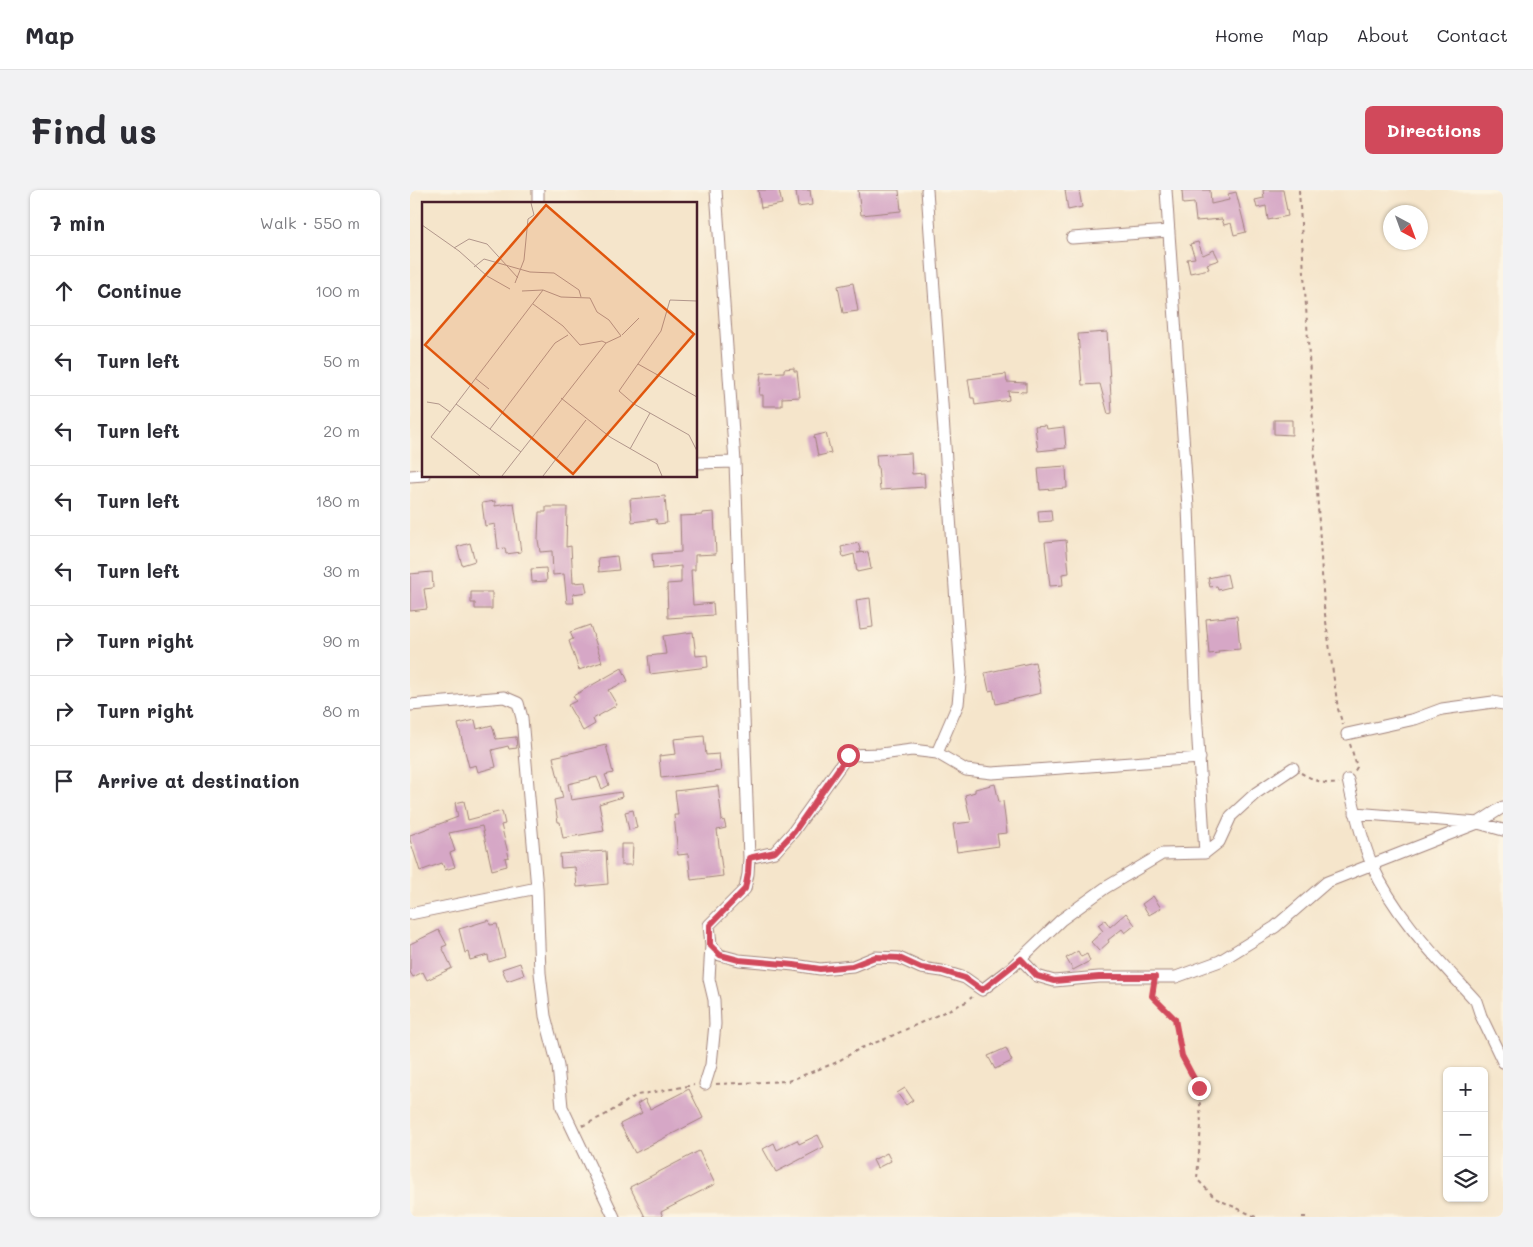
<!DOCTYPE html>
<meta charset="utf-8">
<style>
:root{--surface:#fff;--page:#f2f2f3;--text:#2b2b33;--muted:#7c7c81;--line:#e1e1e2;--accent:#d1495b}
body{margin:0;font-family:Mali,sans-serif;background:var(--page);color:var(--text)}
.controls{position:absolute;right:15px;bottom:15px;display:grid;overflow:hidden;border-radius:8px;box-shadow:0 1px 4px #0004}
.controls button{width:45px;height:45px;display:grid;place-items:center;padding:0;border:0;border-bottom:1px solid var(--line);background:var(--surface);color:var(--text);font:25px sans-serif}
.compass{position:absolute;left:973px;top:15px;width:45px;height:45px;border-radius:50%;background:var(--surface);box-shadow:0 1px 4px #0004;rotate:139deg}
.stop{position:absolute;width:15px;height:15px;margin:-11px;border:4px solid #d1495b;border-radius:50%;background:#fff}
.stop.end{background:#d1495b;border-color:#fff;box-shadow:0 1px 5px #0008}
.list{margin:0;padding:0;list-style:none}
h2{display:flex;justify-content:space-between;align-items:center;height:65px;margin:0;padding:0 20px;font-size:21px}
h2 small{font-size:16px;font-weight:400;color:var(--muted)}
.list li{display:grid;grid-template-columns:32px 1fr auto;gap:15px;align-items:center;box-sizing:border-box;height:70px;padding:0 20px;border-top:1px solid var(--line)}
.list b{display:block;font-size:19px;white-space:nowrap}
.list em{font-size:16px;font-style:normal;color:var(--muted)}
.icon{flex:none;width:28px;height:28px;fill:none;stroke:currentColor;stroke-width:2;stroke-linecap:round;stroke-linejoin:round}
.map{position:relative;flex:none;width:1093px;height:1027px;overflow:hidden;border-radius:8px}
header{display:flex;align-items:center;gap:30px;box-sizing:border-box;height:70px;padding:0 25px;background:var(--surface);border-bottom:1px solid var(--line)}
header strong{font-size:24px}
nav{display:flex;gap:28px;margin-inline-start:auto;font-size:18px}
.intro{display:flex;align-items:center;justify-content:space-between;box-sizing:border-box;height:120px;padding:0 30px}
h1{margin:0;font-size:35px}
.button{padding:12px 22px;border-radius:8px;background:var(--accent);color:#fff;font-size:18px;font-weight:700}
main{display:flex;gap:30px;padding:0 30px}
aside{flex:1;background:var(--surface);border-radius:8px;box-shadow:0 1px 4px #0004}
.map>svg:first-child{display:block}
</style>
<header>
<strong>Map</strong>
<nav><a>Home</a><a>Map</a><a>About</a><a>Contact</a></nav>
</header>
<div class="intro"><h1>Find us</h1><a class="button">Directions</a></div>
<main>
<aside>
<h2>7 min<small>Walk · 550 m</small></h2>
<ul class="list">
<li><svg class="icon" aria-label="ahead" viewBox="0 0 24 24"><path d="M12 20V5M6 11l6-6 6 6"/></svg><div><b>Continue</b></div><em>100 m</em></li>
<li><svg class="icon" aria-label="left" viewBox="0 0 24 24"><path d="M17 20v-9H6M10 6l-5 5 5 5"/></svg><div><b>Turn left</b></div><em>50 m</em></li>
<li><svg class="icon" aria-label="left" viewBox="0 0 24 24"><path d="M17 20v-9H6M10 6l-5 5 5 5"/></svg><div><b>Turn left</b></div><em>20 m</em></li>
<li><svg class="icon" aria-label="left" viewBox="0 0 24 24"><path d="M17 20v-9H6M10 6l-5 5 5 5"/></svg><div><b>Turn left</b></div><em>180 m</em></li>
<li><svg class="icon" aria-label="left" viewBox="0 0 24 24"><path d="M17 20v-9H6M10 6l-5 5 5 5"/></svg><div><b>Turn left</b></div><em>30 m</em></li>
<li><svg class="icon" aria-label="right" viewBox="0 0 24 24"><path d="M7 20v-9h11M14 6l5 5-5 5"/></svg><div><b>Turn right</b></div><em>90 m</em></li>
<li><svg class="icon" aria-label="right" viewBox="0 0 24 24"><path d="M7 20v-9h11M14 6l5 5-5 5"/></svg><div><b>Turn right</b></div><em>80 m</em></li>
<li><svg class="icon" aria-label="arrive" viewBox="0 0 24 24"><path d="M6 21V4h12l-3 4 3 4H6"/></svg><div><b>Arrive at destination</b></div></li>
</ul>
</aside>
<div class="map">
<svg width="1093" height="1027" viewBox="0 0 1093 1027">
<rect width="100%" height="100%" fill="#fcf5e5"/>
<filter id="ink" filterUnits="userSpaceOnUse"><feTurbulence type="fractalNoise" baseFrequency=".02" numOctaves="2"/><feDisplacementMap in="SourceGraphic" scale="10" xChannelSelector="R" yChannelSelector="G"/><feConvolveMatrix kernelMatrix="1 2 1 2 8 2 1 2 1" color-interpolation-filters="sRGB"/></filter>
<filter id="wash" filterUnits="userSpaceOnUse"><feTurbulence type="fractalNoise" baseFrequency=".0096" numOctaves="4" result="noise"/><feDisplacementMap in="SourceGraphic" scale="20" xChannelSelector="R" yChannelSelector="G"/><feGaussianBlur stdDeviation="1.12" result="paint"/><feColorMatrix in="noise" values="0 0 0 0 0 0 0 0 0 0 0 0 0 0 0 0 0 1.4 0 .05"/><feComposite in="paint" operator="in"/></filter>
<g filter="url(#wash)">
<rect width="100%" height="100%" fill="#f5e5cb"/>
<g id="blocks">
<path fill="#d6a7c6" d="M348 0H369L372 14 351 18Z
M400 0 402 15 388 17 386 1Z
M448 0H489L491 21 451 25Z
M655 0H669L672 17 658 20Z
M772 0H800L801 14 819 10 818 4 826 2 836 42 824 45 821 33 814 35 812 29 786 31 784 13 773 14Z
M853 0H873L878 26 858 30 856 16 847 18 845 10 854 8Z
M788 52 793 65 804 60 809 70 797 74 799 79 780 83 777 69 785 68 780 54Z
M443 93 448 121 433 123 428 96Z
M697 142 702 223 698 224 690 194 672 195 668 144Z
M384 178V181H387L390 207 372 208V216H353V205H349L351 183 374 182V179Z
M596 184 597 192 616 193V202L598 201 599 210 565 215 564 208H561L558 189Z
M864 230H882V245L864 244Z
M636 235 637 239 654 237 656 258 628 261 625 236Z
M416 243 421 263 408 266 404 246Z
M501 263 502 284 514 283 515 297 470 300 468 276H467L466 265Z
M656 276 657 298 630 300 628 278Z
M255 306 257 333 247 334 246 329 222 332 220 309Z
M85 311V316L104 313 111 362 96 364 95 358 88 359 85 334 75 336 72 313Z
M136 317H157L156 357 161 356 163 393 175 392 177 402 163 404 164 413H157L154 384 143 385 142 361 130 362 128 350 129 322H136Z
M641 320 642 331 629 332 628 321Z
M304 322 306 364 285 365V380H281L283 415 303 413 304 425 258 428 257 394 271 393V376L243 379 242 364 271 362 270 326 292 325V323Z
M656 350 659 383 652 384 653 395 640 396 635 352Z
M60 353 65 371 52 375 47 357Z
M448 353 451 362 447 363 458 362 461 379 447 382 444 364 433 367 431 357Z
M207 366 209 380 189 382 188 368Z
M136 378 137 391 122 392 121 379Z
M22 382 23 398 14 399 17 419 0 421V384Z
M817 384 820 397 808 400 807 396 800 397 798 388Z
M61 402H82V419H65V413H61Z
M460 408 463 437 450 439 446 410Z
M827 426 830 459 808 461 809 463 799 464 796 429Z
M180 435 192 472 169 480 159 451 163 449 160 442Z
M283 442 286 466 297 465 298 477 240 484 238 466 256 464 253 446Z
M625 472 631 503 586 514 583 500 579 501 575 483Z
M212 478 218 491 198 500 207 515 183 529 185 534 173 541 158 515 166 511 163 506Z
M65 530 67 539 82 535 86 549 106 547 107 558 99 559 98 556 82 560 86 577 68 582 66 575 59 577 48 534Z
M294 546 296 565 309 564 311 581 251 588 249 566 266 564 264 549Z
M196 555 203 583 195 585 199 595 192 599 187 587 158 594 161 610 211 602 212 607 189 614 194 641 153 648 150 632H148L144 610 153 608 143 567Z
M585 594 589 612 593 611 597 643 587 644 589 656 547 662 543 634 561 632 555 605 565 602V599Z
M308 596 312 631 314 630 316 638 307 640 313 686 281 690 278 664 268 665 264 625H268L265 601Z
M54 611 58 630 92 621 95 634 91 635 99 667 95 668 97 676 82 680 72 636 39 643 45 661 40 663 45 677 35 680 32 673 10 681 0 650V645L48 627 45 613Z
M223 620 227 638 219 640 215 622Z
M211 654H223L222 675H211Z
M196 661 198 694 167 697 165 677 151 678 150 664Z
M743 706 751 718 739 725 732 714Z
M716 723 725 735 715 743 712 739 698 750 699 752 689 761 681 752 693 741 688 735 695 730 700 737Z
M79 730 80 735 87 734 95 767 79 772 78 765 60 770 58 762 55 763 49 739Z
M29 740 37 755 32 757 42 778 17 790 13 782 3 787 0 782V754Z
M668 761 671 767 677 764 680 771 663 780 656 768Z
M110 773 114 785 97 791 92 779Z
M596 858 602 871 585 879 578 866Z
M495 898 503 910 496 915 487 903Z
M279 899 293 928 225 963 210 934 232 923 227 914 235 909 240 919Z
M408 945 414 957 366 982 353 959 364 953 367 960 387 950 389 954Z
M289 961 305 994 251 1022 253 1027H235L220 997Z
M477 963 481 971 467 978 463 970Z"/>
</g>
</g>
<g filter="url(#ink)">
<use href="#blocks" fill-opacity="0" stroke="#a0827b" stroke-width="1"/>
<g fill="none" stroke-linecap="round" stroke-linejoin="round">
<g stroke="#a0827b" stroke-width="13">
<path id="minor" d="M128 0V14
M306 0 325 272 339 668 338 684 335 699 299 735 301 755 310 765 329 770 384 775 410 779 443 776 465 767 489 768 511 778 532 781 555 788 572 800 602 777 651 730 695 698 752 664 795 663 809 652 821 626 846 603 883 578
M517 0 551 483 548 514 527 563
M756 0 778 317 786 520 795 663
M662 48 759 41
M286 273 325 272
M0 286 14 285
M0 515 94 507 108 513 112 528 127 698 130 783 135 826 148 876 152 917 204 1027
M937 544 1005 529 1032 519 1083 512 1093 514
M938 590C944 618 951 648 962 675 986 728 1028 769 1066 811L1071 826 1093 872
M945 623 1068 633 1093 640
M339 668 365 662 383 642 438 565 471 564 502 560 527 563 556 580 582 583 790 568
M0 724 127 698
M611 769 627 786 644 791 689 787H766L810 771 865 737 917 692 1068 633 1093 617
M295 894 301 875 305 834 304 810 299 789 301 755"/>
</g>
<path stroke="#a0827b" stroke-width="2" stroke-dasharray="4 4" stroke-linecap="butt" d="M889 0 914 417 928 519 933 535
M940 554 947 577 944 582
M891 583C902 589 916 596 929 593
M744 798 743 806 765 829 772 866 789 898 791 935 787 989 805 1008 846 1027
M306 894 378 891 425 873 451 858 475 849 556 812 562 807
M172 936 195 925 227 905 284 895
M892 1027H896"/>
<use href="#minor" stroke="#fff" stroke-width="11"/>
</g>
</g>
<g fill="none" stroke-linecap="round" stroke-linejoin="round" filter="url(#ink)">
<path stroke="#d1495b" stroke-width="6" d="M438 565 384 642 365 662 339 668 338 684 335 699 300 735V755L310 765 329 770 384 775 410 779 442 776 465 767 489 768 511 778 532 781 555 788 572 800 611 769 627 786 644 791 689 787H745L742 806 765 829 772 866 789 898"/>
</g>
<g transform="translate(12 12)">
<rect width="275" height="275" fill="#f5e5cb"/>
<path fill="none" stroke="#b1968b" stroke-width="1" d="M0 23 37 49 65 74 88 87M32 46 47 37 65 42 96 76M52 65 62 57 108 70 132 71 157 88 159 95M93 81 102 58 106 17 112 13 109 1M275 99 248 98 239 129 197 189 212 202 267 233 275 249M111 102 141 124 158 143 180 139 184 141M200 133 217 116M216 162 275 195M53 176 67 187M139 196 188 235 235 262 240 274M5 200 17 202 28 210M34 202 99 250M68 227 133 141 146 133M208 247 228 211M58 274 9 235 121 88M80 274 184 141 199 134 187 118 175 110 168 96 139 95 121 88 100 89M121 274 164 218"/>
<path fill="#e0560e" fill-opacity="0.15" stroke="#e0560e" stroke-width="2.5" d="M124 3 272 132 151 272 3 143Z"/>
<rect width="275" height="275" fill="none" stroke="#4a1f2b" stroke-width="2.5"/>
</g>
</svg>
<div class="controls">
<button>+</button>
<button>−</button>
<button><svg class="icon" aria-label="layers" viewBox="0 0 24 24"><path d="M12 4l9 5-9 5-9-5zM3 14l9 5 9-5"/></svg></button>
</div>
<svg class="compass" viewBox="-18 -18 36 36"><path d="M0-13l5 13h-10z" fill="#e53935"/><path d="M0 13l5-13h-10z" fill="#7c7c81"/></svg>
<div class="stop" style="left:438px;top:565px"></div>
<div class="stop end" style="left:789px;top:898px"></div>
</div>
</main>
